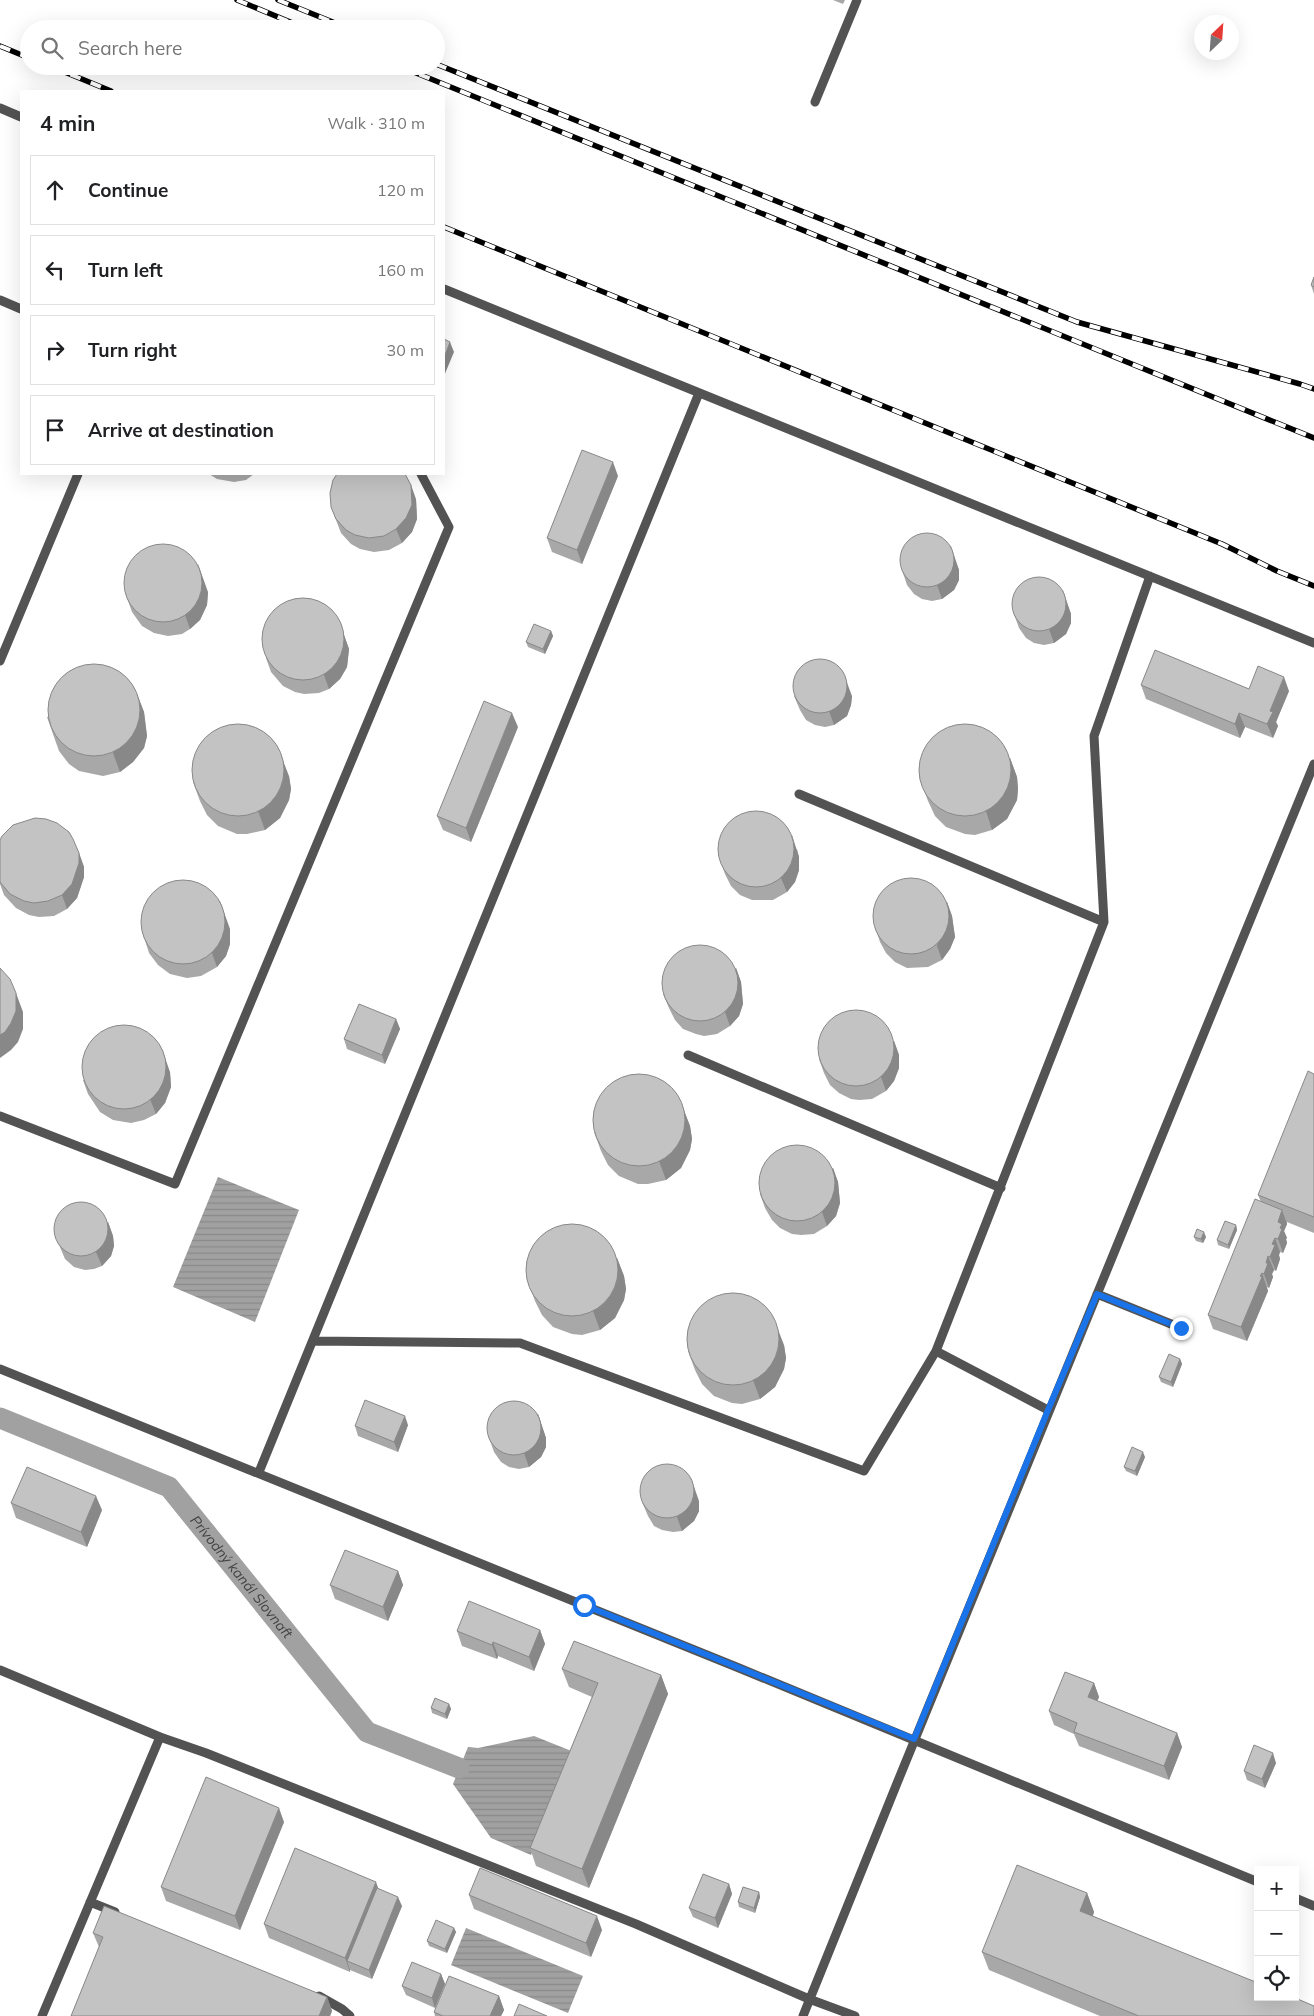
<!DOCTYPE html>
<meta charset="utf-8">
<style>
:root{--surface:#fff;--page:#f2f2f2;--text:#202124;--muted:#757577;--line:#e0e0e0}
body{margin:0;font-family:Mulish,sans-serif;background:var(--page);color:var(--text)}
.controls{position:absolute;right:15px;bottom:15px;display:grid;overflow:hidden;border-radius:0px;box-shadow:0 5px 20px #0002}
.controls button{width:45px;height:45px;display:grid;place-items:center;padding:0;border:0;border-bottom:1px solid var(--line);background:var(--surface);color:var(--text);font:25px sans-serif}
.compass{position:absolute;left:1194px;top:15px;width:45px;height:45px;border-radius:50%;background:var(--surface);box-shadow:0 5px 20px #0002;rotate:25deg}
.stop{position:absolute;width:15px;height:15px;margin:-11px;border:4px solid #1a73e8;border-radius:50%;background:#fff}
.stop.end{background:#1a73e8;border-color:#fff;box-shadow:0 1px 5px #0008}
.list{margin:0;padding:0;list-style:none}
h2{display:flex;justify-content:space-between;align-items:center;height:65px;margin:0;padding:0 20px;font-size:21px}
h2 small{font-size:16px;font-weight:400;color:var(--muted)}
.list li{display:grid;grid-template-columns:32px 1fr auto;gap:15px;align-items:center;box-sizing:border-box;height:70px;margin:0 10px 10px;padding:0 10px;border:1px solid var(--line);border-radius:0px}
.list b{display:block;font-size:19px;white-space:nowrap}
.list em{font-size:16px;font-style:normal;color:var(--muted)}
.icon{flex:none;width:28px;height:28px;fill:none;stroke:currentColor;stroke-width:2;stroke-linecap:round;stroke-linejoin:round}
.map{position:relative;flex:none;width:1314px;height:2016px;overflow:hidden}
.search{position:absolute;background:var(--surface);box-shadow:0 5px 20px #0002;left:20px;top:20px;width:425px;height:55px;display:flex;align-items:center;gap:12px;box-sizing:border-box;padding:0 18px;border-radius:28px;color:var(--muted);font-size:19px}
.panel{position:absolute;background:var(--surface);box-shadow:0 5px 20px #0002;left:20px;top:90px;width:425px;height:385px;border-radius:0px}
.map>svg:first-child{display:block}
</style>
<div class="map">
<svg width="1314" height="2016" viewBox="0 0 1314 2016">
<defs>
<pattern id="water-rules" width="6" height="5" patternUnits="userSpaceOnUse" patternTransform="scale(1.25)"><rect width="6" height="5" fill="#a1a1a1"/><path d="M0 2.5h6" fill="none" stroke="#898989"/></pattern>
</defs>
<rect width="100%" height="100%" fill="#fff"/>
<path fill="url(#water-rules)" d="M218 1177 299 1210 255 1322 173 1287Z
M534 1736 574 1752 531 1855 491 1838 453 1784 468 1747 478 1748Z
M466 1928 583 1976 568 2013 451 1965Z"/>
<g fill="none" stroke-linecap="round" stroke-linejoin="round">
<path stroke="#a1a1a1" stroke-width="21" id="s1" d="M0 1418 169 1487 367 1732 459 1768"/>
<path stroke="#535353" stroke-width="9" d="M815 102 857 0
M0 108 21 117
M444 289 1314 643
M0 300 21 309
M0 661 78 474
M799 794 1104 922
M688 1055 1001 1188
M0 1116 175 1184 449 527 421 474
M1097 1294 1181 1328
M313 1341 520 1343 864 1471 936 1351
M0 1369 739 1668 1258 1882
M1048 1410 936 1351 1104 922 1094 736 1150 576
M259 1472 699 393
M0 1670 160 1737
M1295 1898 1314 1906
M90 1902 115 1912
M319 1996 342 2009 350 2016
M42 2016 160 1737 206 1753 636 1924 809 1999 855 2016
M803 2016C971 1598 1143 1182 1314 764"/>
<g stroke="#000" stroke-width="5.5">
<path id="rail" d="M237 0 307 29
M278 0 350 29
M0 46 29 58
M436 64 1077 322 1300 384 1314 389
M50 66 111 91
M399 66 1314 438
M444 227 1222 544 1277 571 1314 586"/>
</g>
<use href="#rail" stroke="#fff" stroke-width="4" stroke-dasharray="11" stroke-linecap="butt"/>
</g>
<path fill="#a8a8a8" d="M833 0H845L843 4Z
M1314 277V294L1311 285Z
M209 474H254L246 480 234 482 217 479Z
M618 476 582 564 552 552 547 538Z
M416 499 417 519 412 532 402 543 389 550 374 552 360 549 351 544 341 533 331 507Z
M951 546 959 570V580L954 590 942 599 932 601 922 599 914 594 907 585 902 570Z
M1063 590 1071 614V623L1066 634 1054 643 1044 645 1034 643 1026 638 1019 628 1014 614Z
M208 592 207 605 200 620 190 629 182 634 168 636 154 633 142 626 132 612 127 598Z
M339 621 349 649 347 667 340 679 329 689 319 693 304 694 295 692 283 686 271 672 266 658Z
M551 631 553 636 545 654 528 647 526 642Z
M1141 685 1249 689 1289 691 1276 722 1278 726 1273 738 1245 727 1240 738 1146 699Z
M137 694 144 712 147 736 144 748 133 762 120 772 103 776 79 771 69 764 59 751 47 717Z
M794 696H852L851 705 847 716 834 725 825 727 815 725 806 720 800 710Z
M518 727 471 842 443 830 437 816Z
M1010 758 1017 777 1018 789 1017 800 1007 819 992 830 975 835 965 834 946 827 935 816 928 801 921 782Z
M289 776 291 789 289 800 280 818 265 830 247 834H237L218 826 207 815 200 801 193 782Z
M0 840 79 853 84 867V877L77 898 67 909 54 916 39 917 29 915 16 908 4 895 0 884Z
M797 849 799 857V870L795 882 787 892 773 900H752L740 895 731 886 725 874 720 860Z
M947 902 952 916 955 937 950 949 942 960 928 967 907 968 895 962 886 953 880 942 875 927Z
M230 929V944L226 956 217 967 201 976 187 978 170 974 158 965 149 953 142 931Z
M736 968 741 982 743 1004 739 1016 730 1026 717 1034 704 1036 696 1034 683 1029 675 1020 669 1008 663 994Z
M396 1019 400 1029 385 1064 347 1049 344 1039Z
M894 1041 899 1055V1068L894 1081 886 1091 872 1099 859 1100 851 1099 839 1093 830 1085 824 1073 819 1059Z
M170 1072 171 1087 165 1103 156 1114 144 1120 131 1123 113 1120 100 1112 88 1094 83 1080Z
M1314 1074V1233L1287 1222V1224L1284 1231 1287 1238 1286 1239 1287 1243 1283 1253 1280 1252 1279 1255 1280 1259 1276 1271 1274 1270 1272 1274 1273 1277 1269 1288 1267 1287 1268 1291 1247 1341 1213 1329 1208 1315 1261 1202 1258 1195Z
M683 1108 690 1126 692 1139 690 1150 681 1168 666 1180 648 1184H638L619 1176 608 1165 601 1151 594 1132Z
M833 1168 838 1182 840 1203 836 1216 827 1226 814 1234 801 1235 792 1234 780 1228 772 1220 765 1208 760 1194Z
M108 1222 113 1236 114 1246 111 1256 102 1266 94 1269 85 1270 74 1267 65 1259 54 1233Z
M1236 1225 1237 1230 1229 1249 1218 1245 1217 1240Z
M1194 1237H1206L1203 1243 1196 1241Z
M617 1258 624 1276 626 1289 624 1300 615 1318 600 1330 582 1335 572 1334 553 1327 542 1315 535 1301 528 1282Z
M784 1345 786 1358 784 1369 775 1387 760 1399 742 1404 732 1403 714 1396 702 1384 695 1370 688 1351Z
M1180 1359 1182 1364 1173 1387 1161 1382 1159 1377Z
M538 1414 546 1438V1447L541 1457 529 1467 519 1469 509 1467 501 1462 494 1452 489 1438Z
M408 1425 398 1452 358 1436 355 1426Z
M1145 1457 1137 1476 1126 1471 1124 1467Z
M699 1501V1511L694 1521 682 1531 673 1532 662 1530 654 1526 648 1516 642 1502Z
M11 1503 102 1510 87 1547 16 1518Z
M398 1571 403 1585 388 1621 335 1599 330 1585Z
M540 1630 545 1644 534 1671 498 1656 497 1659 462 1646 457 1631Z
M562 1669 661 1675 668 1694 589 1888 536 1866 530 1848 592 1697 569 1687Z
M1094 1683 1099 1697 1097 1701 1177 1733 1182 1747 1169 1780 1079 1746 1074 1734 1054 1725 1049 1711Z
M449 1704 451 1709 447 1719 432 1713 431 1708Z
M1276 1763 1265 1788 1247 1780 1244 1771Z
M284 1822 240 1930 166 1901 161 1887Z
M729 1884 732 1894 718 1928 693 1917 689 1908Z
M378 1889 402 1906 372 1979 350 1970V1972L269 1938 264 1924Z
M759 1892 760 1897 755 1913 739 1907 738 1902Z
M1087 1893 1094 1912 1093 1916 1314 2016H1100L989 1970 982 1952Z
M469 1895 602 1930 591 1957 474 1909Z
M454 1928 456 1932 447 1953 429 1946 427 1941Z
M93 1933 327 1997 332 2011 330 2016H71L99 1947Z
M441 1974 445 1984 435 2008 406 1995 402 1986Z
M499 1996 504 2010 501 2016H435L434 2012Z"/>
<path fill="#888" d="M450 342 454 352 444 376V358Z
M613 462 618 476 582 564 577 550Z
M411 485 416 499 417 519 412 532 402 543 396 529Z
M954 556 959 570V580L954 590 942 599 937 585Z
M198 564 208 592 207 605 200 620 190 629 185 615Z
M1066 600 1071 614V623L1066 634 1054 643 1049 629Z
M339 621 349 649 347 667 340 679 329 689 324 675Z
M551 631 553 636 545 654 543 649Z
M843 672 852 696 851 705 847 716 834 725 829 711Z
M1284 677 1289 691 1276 722 1278 726 1273 738 1267 724 1270 711Z
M137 694 144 712 147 736 144 748 133 762 120 772 113 753Z
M512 713 518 727 471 842 466 828Z
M1239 713 1245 727 1240 738 1235 724Z
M282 758 289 776 291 789 289 800 280 818 265 830 258 811Z
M1010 758 1017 777 1018 789 1017 800 1007 819 992 830 986 811Z
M792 835 799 857V870L795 882 787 892 781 878Z
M79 853 84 867V877L77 898 67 909 62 895Z
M220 901 230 929V944L226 956 217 967 212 953Z
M947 902 952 916 955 937 950 949 942 960 937 946Z
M736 968 741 982 743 1004 739 1016 730 1026 725 1012Z
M16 993 23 1012V1029L18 1042 11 1050 0 1058V1035Z
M396 1019 400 1029 385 1064 382 1055Z
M894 1041 899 1055V1068L894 1081 886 1091 881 1077Z
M162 1049 170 1072 171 1087 165 1103 156 1114 150 1099Z
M683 1108 690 1126 692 1139 690 1150 681 1168 666 1180 659 1161Z
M833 1168 838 1182 840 1203 836 1216 827 1226 822 1212Z
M1282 1210 1287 1224 1284 1231 1287 1238 1286 1239 1287 1243 1283 1253 1278 1239V1222Z
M108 1222 113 1236 114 1246 111 1256 102 1266 96 1252Z
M1236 1225 1237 1230 1229 1249 1228 1245Z
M1204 1232 1206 1237 1203 1243 1201 1239Z
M1275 1238 1280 1252 1279 1255 1280 1259 1276 1271 1270 1257 1272 1244Z
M1268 1256 1274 1270 1272 1274 1273 1277 1269 1288 1264 1274 1266 1263Z
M617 1258 624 1276 626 1289 624 1300 615 1318 600 1330 593 1311Z
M1262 1273 1268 1291 1247 1341 1241 1327Z
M777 1327 784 1345 786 1358 784 1369 775 1387 760 1399 753 1380Z
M1180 1359 1182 1364 1173 1387 1171 1382Z
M538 1414 546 1438V1447L541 1457 529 1467 524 1453Z
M405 1416 408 1425 398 1452 394 1442Z
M1143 1452 1145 1457 1137 1476 1135 1471Z
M691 1478 699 1501V1511L694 1521 682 1531 677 1517Z
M96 1496 102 1510 87 1547 81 1532Z
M398 1571 403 1585 388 1621 383 1607Z
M540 1630 545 1644 534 1671 529 1657Z
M493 1642 498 1656 497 1659 492 1645Z
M661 1675 668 1694 589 1888 582 1869Z
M1094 1683 1099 1697 1093 1711 1088 1697Z
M449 1704 451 1709 447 1719 445 1714Z
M1177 1733 1182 1747 1169 1780 1164 1766Z
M1273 1753 1276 1763 1265 1788 1262 1779Z
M279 1808 284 1822 240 1930 235 1916Z
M376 1882 381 1896 347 1961 350 1970V1972L345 1958Z
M729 1884 732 1894 718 1928 715 1918Z
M759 1892 760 1897 755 1913 754 1908Z
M1087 1893 1094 1912 1087 1930 1080 1911Z
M398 1897 402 1906 372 1979 369 1970Z
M597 1916 602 1930 591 1957 586 1943Z
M454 1928 456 1932 447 1953 445 1949Z
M441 1974 445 1984 435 2008 432 1998Z
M499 1996 504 2010 501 2016H490Z
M327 1997 332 2011 330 2016H319Z"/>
<path fill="#c3c3c3" stroke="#888" d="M1314 277V287L1311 285Z
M444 339 450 342 444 358Z
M582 450 613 462 577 550 547 538Z
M337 474H405L411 485 412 505 406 518 396 529 384 536 369 538 355 535 346 530 336 519 331 507 330 493 333 480Z
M900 560a27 27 0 1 1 54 0a27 27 0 1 1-54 0Z
M124 583a39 39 0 1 1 78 0a39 39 0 1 1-78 0Z
M1012 604a27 27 0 1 1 54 0a27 27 0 1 1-54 0Z
M262 639a41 41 0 1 1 82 0a41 41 0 1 1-82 0Z
M534 624 551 631 543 649 526 642Z
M1155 650 1249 689 1258 666 1284 677 1270 711 1273 712 1267 724 1239 713 1235 724 1141 685Z
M793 686a27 27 0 1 1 54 0a27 27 0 1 1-54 0Z
M48 710a46 46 0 1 1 92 0a46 46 0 1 1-92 0Z
M484 701 512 713 466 828 437 816Z
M919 770a46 46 0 1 1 92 0a46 46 0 1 1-92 0Z
M192 770a46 46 0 1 1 92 0a46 46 0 1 1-92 0Z
M718 849a38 38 0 1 1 76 0a38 38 0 1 1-76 0Z
M35 818 46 819 57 823 69 832 73 839 79 853V863L72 884 62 895 48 901 34 903 24 901 10 894 0 882V840L2 836 13 825Z
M873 916a38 38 0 1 1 76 0a38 38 0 1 1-76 0Z
M141 922a42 42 0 1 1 84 0a42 42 0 1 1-84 0Z
M662 983a38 38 0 1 1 76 0a38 38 0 1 1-76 0Z
M0 968 10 979 16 993V1011L11 1023 5 1032 0 1035Z
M359 1004 396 1019 382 1055 344 1039Z
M818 1048a38 38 0 1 1 76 0a38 38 0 1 1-76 0Z
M82 1067a42 42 0 1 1 84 0a42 42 0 1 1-84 0Z
M1308 1071 1314 1074V1217L1258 1195Z
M593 1120a46 46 0 1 1 92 0a46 46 0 1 1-92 0Z
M759 1183a38 38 0 1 1 76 0a38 38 0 1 1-76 0Z
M1255 1199 1282 1210 1278 1222 1282 1224 1280 1228 1282 1229 1278 1239 1275 1238 1272 1244 1275 1245 1270 1257 1268 1256 1266 1263H1268L1264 1274 1262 1273 1260 1276 1262 1277 1241 1327 1208 1315Z
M54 1229a27 27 0 1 1 54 0a27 27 0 1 1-54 0Z
M1225 1221 1236 1225 1228 1245 1217 1240Z
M526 1270a46 46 0 1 1 92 0a46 46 0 1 1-92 0Z
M1197 1229 1204 1232 1201 1239 1194 1237Z
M687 1339a46 46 0 1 1 92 0a46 46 0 1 1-92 0Z
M1169 1354 1180 1359 1171 1382 1159 1377Z
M365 1400 405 1416 394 1442 355 1426Z
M487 1428a27 27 0 1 1 54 0a27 27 0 1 1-54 0Z
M1132 1447 1143 1452 1135 1471 1124 1467Z
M640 1491a27 27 0 1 1 54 0a27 27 0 1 1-54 0Z
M27 1467 96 1496 81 1532 11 1503Z
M345 1550 398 1571 383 1607 330 1585Z
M469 1601 540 1630 529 1657 493 1642 492 1645 457 1631Z
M574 1641 661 1675 582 1869 530 1848 598 1683 562 1669Z
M1065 1672 1094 1683 1088 1697 1177 1733 1164 1766 1074 1732 1077 1723 1049 1711Z
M435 1698 449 1704 445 1714 431 1708Z
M1254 1745 1273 1753 1262 1779 1244 1771Z
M206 1777 279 1808 235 1916 161 1887Z
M295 1848 376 1882 345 1958 264 1924Z
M1017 1865 1087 1893 1080 1911 1258 1983V1997H1293L1314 2006V2016H1139L982 1952Z
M480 1868 597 1916 586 1943 469 1895Z
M703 1874 729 1884 715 1918 689 1908Z
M743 1887 759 1892 754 1908 738 1902Z
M377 1888 398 1897 369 1970 347 1961Z
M104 1906 327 1997 319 2016H71L103 1937 93 1933Z
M436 1920 454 1928 445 1949 427 1941Z
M412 1962 441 1974 432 1998 402 1986Z
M449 1976 499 1996 490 2016H443L434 2012Z
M519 2004 547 2016H514Z"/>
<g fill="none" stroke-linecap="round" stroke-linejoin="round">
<path stroke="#1a73e8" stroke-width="6" d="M584 1605 914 1739 1048 1410 1097 1294 1181 1328"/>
</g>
<g text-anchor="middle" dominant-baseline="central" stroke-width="4" stroke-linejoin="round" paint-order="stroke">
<g font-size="14" font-style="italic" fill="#424242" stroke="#fff">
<text stroke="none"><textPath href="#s1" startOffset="298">Prívodný kanál Slovnaft</textPath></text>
</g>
</g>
</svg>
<div class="controls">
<button>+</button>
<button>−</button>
<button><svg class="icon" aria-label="locate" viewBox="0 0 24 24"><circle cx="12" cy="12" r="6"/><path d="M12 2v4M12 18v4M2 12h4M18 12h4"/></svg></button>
</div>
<svg class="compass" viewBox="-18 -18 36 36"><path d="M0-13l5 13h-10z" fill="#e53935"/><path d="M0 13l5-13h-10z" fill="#757577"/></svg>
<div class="stop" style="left:584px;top:1605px"></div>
<div class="stop end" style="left:1181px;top:1328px"></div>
<div class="search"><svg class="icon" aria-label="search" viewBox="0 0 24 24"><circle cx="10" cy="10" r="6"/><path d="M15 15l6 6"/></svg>Search here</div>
<section class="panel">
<h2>4 min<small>Walk · 310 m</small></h2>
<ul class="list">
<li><svg class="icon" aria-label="ahead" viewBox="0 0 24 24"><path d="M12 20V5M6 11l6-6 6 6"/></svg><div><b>Continue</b></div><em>120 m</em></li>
<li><svg class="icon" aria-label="left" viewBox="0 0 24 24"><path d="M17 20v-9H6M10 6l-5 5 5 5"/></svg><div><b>Turn left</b></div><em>160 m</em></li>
<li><svg class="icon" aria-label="right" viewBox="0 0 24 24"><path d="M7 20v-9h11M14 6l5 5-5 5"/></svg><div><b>Turn right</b></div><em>30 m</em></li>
<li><svg class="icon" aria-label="arrive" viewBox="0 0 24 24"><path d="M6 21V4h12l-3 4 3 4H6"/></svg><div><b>Arrive at destination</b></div></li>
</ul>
</section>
</div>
